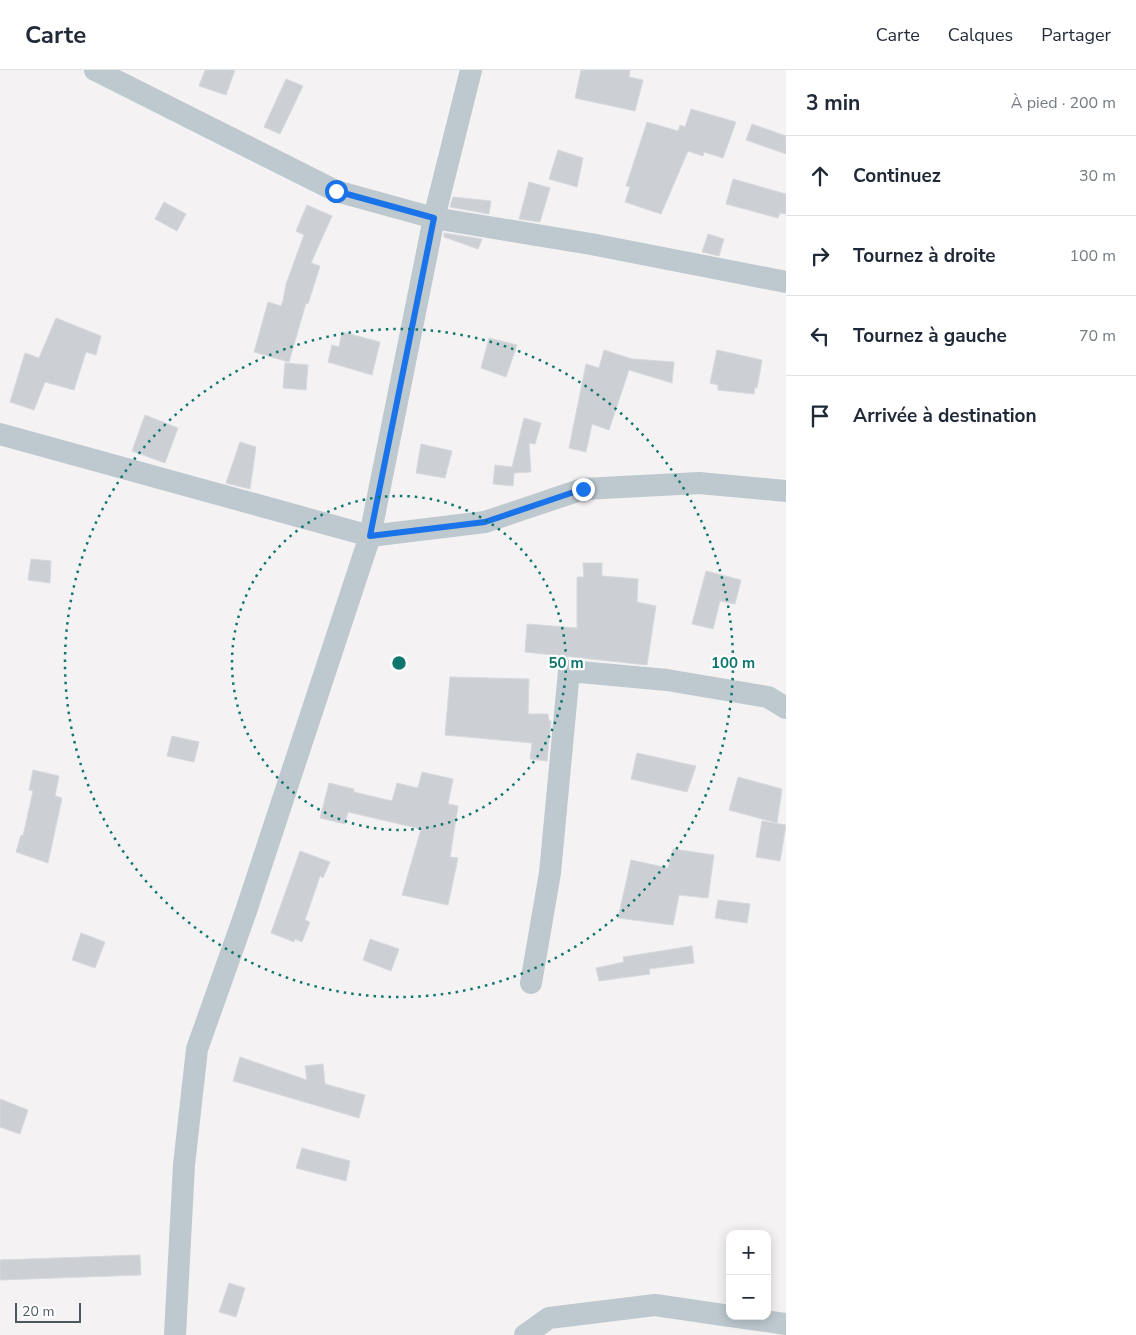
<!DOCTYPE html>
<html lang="fr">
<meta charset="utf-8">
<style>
:root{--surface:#fff;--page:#f6f6f7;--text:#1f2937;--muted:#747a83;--line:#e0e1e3}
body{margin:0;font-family:"Nunito Sans",sans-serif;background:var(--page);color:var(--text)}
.controls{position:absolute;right:15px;bottom:15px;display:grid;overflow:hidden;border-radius:10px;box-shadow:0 2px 12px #0003}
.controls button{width:45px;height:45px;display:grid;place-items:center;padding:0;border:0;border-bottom:1px solid var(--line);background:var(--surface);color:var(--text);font:25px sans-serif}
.scale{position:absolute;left:15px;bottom:12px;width:66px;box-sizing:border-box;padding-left:5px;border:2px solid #495961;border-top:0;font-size:14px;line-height:18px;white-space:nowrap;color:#495961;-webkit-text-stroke:4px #fff;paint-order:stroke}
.stop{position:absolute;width:15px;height:15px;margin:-11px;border:4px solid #1a73e8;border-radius:50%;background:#fff}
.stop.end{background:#1a73e8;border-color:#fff;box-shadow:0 1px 5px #0008}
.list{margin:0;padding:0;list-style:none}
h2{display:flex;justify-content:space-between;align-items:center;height:65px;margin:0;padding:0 20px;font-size:21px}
h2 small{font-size:16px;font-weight:400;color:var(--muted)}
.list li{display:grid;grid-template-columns:32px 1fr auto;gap:15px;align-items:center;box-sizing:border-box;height:80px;padding:0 20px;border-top:1px solid var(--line)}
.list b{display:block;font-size:19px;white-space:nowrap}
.list em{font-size:16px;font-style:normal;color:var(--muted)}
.icon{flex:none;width:28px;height:28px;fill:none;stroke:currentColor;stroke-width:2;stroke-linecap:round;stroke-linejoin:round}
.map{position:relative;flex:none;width:786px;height:1265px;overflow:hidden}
header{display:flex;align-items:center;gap:30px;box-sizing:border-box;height:70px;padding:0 25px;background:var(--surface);border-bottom:1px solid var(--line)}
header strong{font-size:24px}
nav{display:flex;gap:28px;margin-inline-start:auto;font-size:18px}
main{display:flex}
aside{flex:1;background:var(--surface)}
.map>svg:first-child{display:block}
</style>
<header>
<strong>Carte</strong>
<nav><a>Carte</a><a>Calques</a><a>Partager</a></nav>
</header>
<main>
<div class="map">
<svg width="786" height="1265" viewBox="0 0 786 1265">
<rect width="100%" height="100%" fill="#f4f2f2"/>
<path fill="#ccd0d4" stroke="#d6d9dd" d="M205 0H235L226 25 199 16Z
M581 0H630L629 7 643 10 635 41 575 28Z
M286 9 303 16 280 64 264 57Z
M691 39 736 52 723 88 704 82 703 86 688 81 661 144 625 132 630 117 626 116 647 52 678 61 680 55 685 57Z
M752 54 786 66V84L746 70Z
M558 80 583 88 577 117 549 109Z
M733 109 786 124V144L780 143 778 148 726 134Z
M529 112 550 118 540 152 519 149Z
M453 127 491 131 489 144 450 137Z
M164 132 186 144 177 161 155 149Z
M307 135 332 146 311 193 320 196 308 234 306 233 289 292 254 282 268 232 281 236 283 231 286 214 304 165 296 161Z
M444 163 482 169 478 179 444 167Z
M708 164 724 169 719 186 702 182Z
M56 248 101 266 96 285 86 282 74 320 45 312 34 340 10 332 25 283 39 288Z
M342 262 380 272 372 305 328 292 332 275 339 277Z
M489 268 517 275 506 307 481 298Z
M604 280 632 289 674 292 672 313 629 300 609 360 592 354 586 382 569 378 586 294 599 298Z
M717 280 762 290 757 318 755 317 754 324 718 320V315L710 313Z
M285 293 308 295 306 320 283 318Z
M145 345 178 358 165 393 132 381Z
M524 348 541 353 535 374 529 373 531 402 514 403 513 416 493 414 495 395 512 397Z
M240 372 256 377 250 419 226 413Z
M421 374 452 381 445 408 416 403Z
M31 489 51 491 50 513 28 510Z
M583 493H602V506L638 509 637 532 656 536 647 595 525 582 527 554 577 558V507H584Z
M706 501 741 510 735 534 720 531 713 559 692 554Z
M450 607 529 609 528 644H548L549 651H551L547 691 530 689 532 673 445 665Z
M172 666 199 672 194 692 167 686Z
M637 683 696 696 687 722 631 709Z
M33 700 59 706 55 726 62 728 48 793 16 782 21 765 23 766 33 721 29 720Z
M422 702 453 709 448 734 458 736 450 787 458 788 448 835 402 825 421 759 348 742 345 754 320 748 329 713 354 719V722L392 731 397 713 418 718Z
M738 707 782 719 777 753 729 740Z
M762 751 786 755 780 791 756 787Z
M673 779 714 785 708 828 679 825 673 855 618 848 631 790 668 798Z
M300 781 330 792 323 808 320 806 305 850 310 852 302 872 295 869 294 872 271 863Z
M718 830 750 834 747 853 715 848Z
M81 863 105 872 95 898 72 890Z
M370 869 399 879 391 901 363 890Z
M692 876 694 893 649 899 650 904 599 911 596 898 624 892 623 887Z
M240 987 307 1010 305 996 323 994 325 1014 365 1025 359 1048 233 1011Z
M0 1029 28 1040 20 1064 0 1057Z
M302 1078 350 1091 346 1111 296 1098Z
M140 1185 141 1205 0 1210V1190Z
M229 1213 245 1218 236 1247 219 1242Z"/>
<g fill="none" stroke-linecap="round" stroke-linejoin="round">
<path stroke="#bdc9cf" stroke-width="22" d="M95 0 336 121 434 148 591 174 786 212
M0 364 370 466 485 452 583 419 699 413 786 421
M531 913 550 803 569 601 667 610 768 627 786 638
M731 1246 786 1254
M175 1265 184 1095 197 979 245 844 370 466 434 148 471 0
M525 1265 549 1248 655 1235 730 1246"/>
</g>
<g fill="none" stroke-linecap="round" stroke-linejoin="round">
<path stroke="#1a73e8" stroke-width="6" d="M336 121 434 148 370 466 485 452 583 419"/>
</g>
<g fill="none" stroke="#0f766e" stroke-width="2.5" stroke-dasharray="2.5 5">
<circle cx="399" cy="593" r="167"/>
<circle cx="399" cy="593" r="334"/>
</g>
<circle cx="399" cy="593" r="8" fill="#0f766e" stroke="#fff" stroke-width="2.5"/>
<g font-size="15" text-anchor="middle" font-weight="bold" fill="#0f766e" stroke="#fff" stroke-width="4.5" stroke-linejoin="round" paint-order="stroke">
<text x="566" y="598">50 m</text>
<text x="733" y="598">100 m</text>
</g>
</svg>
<div class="controls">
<button>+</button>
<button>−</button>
</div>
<div class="scale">20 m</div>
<div class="stop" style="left:336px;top:121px"></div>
<div class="stop end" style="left:583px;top:419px"></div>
</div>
<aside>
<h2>3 min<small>À pied · 200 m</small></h2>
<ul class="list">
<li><svg class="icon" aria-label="ahead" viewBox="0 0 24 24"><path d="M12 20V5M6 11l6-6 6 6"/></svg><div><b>Continuez</b></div><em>30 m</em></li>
<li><svg class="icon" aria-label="right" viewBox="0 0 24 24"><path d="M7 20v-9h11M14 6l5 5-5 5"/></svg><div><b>Tournez à droite</b></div><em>100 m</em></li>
<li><svg class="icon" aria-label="left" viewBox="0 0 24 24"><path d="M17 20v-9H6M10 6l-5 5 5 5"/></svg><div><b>Tournez à gauche</b></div><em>70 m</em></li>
<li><svg class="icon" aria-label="arrive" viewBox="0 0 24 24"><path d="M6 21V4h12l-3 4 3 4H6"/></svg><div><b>Arrivée à destination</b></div></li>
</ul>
</aside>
</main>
